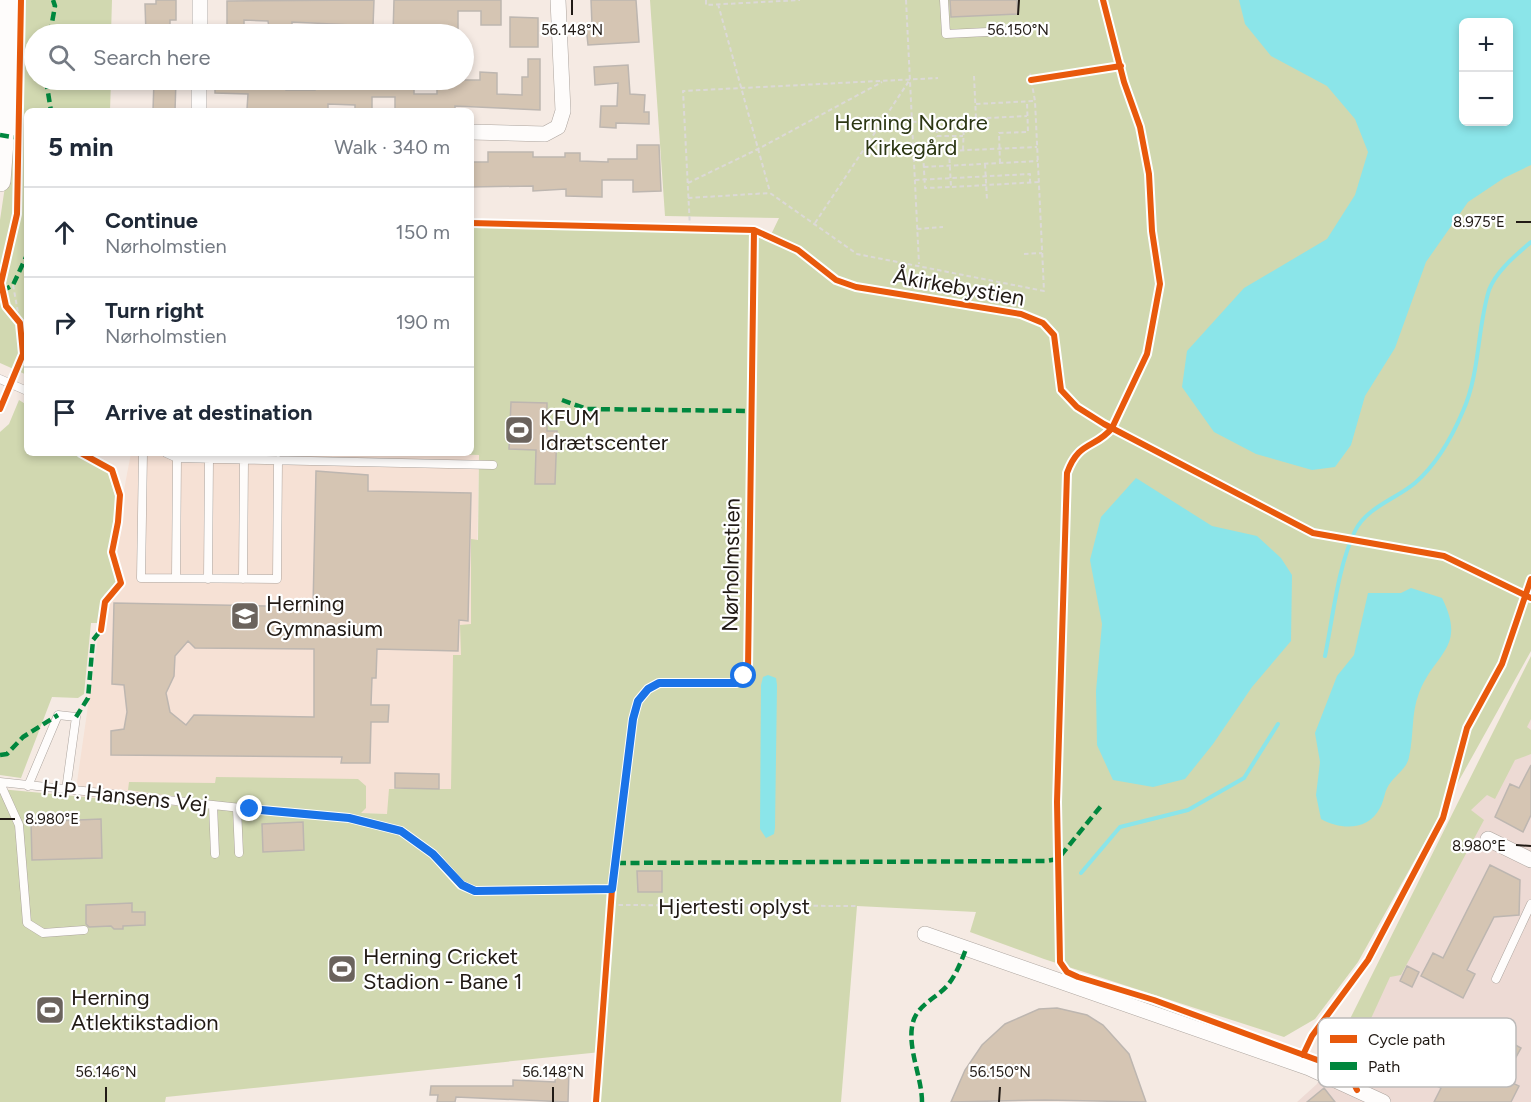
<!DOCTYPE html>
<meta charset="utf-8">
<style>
:root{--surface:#fff;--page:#f6f6f7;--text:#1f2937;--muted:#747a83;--line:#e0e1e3}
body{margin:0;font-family:Figtree,sans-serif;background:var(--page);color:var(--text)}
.controls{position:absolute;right:18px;top:18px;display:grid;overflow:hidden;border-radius:9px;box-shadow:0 3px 9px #0003}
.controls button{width:54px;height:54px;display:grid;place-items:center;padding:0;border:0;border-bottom:2px solid var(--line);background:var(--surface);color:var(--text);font:30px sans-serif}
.stop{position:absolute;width:18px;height:18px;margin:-14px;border:4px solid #1a73e8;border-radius:50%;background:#fff}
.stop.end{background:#1a73e8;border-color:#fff;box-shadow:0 2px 6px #0008}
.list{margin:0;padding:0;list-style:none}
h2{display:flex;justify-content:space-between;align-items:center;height:78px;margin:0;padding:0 24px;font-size:26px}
h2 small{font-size:20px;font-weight:400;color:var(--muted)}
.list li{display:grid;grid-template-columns:39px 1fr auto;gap:18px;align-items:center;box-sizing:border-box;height:90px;padding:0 24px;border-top:2px solid var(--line)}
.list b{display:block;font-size:22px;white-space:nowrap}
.list p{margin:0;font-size:20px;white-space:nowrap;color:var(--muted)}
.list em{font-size:20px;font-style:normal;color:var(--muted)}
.icon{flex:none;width:33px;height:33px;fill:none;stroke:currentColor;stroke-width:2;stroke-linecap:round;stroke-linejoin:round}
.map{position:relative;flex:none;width:1531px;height:1102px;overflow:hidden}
.search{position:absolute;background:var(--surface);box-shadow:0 3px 9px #0003;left:24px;top:24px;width:450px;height:66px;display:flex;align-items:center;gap:15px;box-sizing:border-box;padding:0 21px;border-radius:33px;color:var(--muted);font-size:22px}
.panel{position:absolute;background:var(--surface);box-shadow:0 3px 9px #0003;left:24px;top:108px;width:450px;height:348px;border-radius:9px}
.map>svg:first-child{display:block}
</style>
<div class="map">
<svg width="1531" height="1102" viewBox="0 0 1531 1102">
<rect width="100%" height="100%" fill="#f5eae3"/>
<path fill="#f6e1d5" d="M131 453 479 455 472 817 191 807 75 796 104 595Z"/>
<path fill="#eddad4" d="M1531 680V1102H1297L1317 1084Z"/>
<path fill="#d1d8b0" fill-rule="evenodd" d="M20 0H112L111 34H34V80H111L110 111H27V375L0 363V220L12 139Z
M650 0H1531V651L1358 962 1315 1019 1284 1037 1044 959 970 932 976 912 857 906 841 1102H598L601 1052 166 1097 165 1102H0V789L191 807 286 811 128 790 129 782 215 783 216 777 358 779 366 786V808L361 813 387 814 389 789H451L453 655H461L460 625 471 624V539L478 540 479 455 407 453H471V227L746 233 768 241 779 218 665 216ZM1464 22H1508V122H1464Z
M19 400 27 405V453H72L108 472 116 500 109 552 117 582 104 595 99 623H91L84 694 78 698 52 697 21 778 0 775V432L9 424Z
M1531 656V719L1527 727 1531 730V754L1515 760 1495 799 1487 795 1471 810 1484 820 1401 975 1390 977 1352 1060 1333 1053Z"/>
<path fill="#8be5e9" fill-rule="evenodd" d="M1239 0H1531V165L1504 178 1468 202 1426 262 1395 348 1365 396 1351 445 1335 467 1312 470 1256 454 1214 432 1182 387 1187 351 1244 288 1327 239 1355 195 1368 152 1355 119 1327 86 1271 56 1245 24ZM1508 22V122H1464V22Z
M1136 478 1212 526 1257 536 1281 558 1292 575 1291 641 1252 687 1213 744 1185 779 1153 787 1113 780 1097 745 1096 691 1102 624 1090 560 1101 517Z
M1411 588 1442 598C1467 648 1435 652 1419 693 1411 713 1414 736 1409 757 1407 768 1397 774 1391 782 1384 790 1385 799 1380 808 1368 831 1341 830 1321 819L1316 795 1320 762 1315 733 1337 676 1354 655 1368 593H1401Z
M768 675 776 678 777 685 775 828 774 834 766 838 760 829 761 685 763 677Z"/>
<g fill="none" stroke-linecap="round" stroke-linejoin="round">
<path stroke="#8be5e9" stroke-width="4" d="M1325 656C1333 617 1338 566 1355 531 1367 507 1396 499 1415 483 1437 464 1452 437 1463 411 1480 373 1477 329 1489 290 1496 271 1516 255 1531 242
M1081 873 1120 827 1188 810 1244 778 1278 724"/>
</g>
<path fill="#d5c5b3" stroke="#bdb6b0" stroke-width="1.5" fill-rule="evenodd" d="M156 0H176V20H170V34H146L145 4H156Z
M374 0 373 26 292 22V34H275V28H269L268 21 244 20V34H227V1Z
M394 0H501V25H481V11H458V29L425 27V34H393Z
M591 0H636L639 42 588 45 586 26 592 25Z
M950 0H1017L1018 14 951 17Z
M510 17 538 18V47H510Z
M528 59H540V110L455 106V111L395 109V97H372V110H355V105L328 104V111H265L247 109 248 94 215 93V80H286V90H315V80H414V94H437V80H480V72L497 73V94L522 95V77H528Z
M628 65 630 94 645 95 644 112H649V124L616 123V128L600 127 601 106H617L618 83 595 85 594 67Z
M154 80H176L175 111H153Z
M637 145H659L661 191 633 192V180H602V197L566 196V189L533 191V186L471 187V162H488V152H533V157H565V153H580V161L608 162V159H637Z
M511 402 547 403V431H557L555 484H535L536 450 509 449Z
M316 471 368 475V491L471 493 468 621 459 620 458 651 377 649 376 678H372L371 705H389L388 722H371L370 763H341L342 757 111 755V731L124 729 127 712 124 685 112 684 114 603 313 607ZM188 641 195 648 314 649V717L194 715 186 725 170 712 166 693 174 676 175 656Z
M1531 765V815L1523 832 1495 817 1510 784 1519 788Z
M395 773 439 774V789L395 788Z
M101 819 102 858 32 860 31 822Z
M303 822 304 850 263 852 262 824Z
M1490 865 1520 880 1519 915 1494 917 1467 970 1475 974 1463 998 1421 976 1433 953 1443 958Z
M637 871H662V892H638Z
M132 903V912H145V925L123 926V929H114L111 926 89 927 86 924V905Z
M1407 966 1419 972 1412 987 1400 981Z
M1057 1008 1087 1015 1103 1025 1129 1054 1146 1102 1045 1100 951 1102 965 1070 982 1045 1005 1024 1039 1009Z
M1429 1022 1450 1033 1446 1041 1469 1053 1480 1032 1509 1047 1512 1043 1521 1048 1504 1079 1519 1086 1511 1102H1434L1441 1088 1405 1069Z
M556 1069H569L568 1102 456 1097 455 1102H437L438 1095H430L431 1086H513V1080L555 1082Z
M1324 1088 1335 1102H1307Z"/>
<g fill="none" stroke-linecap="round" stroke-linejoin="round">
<g stroke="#aca49e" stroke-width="9">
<path id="lane" d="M944 0 946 34 1028 30
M0 379 27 391
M143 453 141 578 277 579 278 460
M166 453 177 458 493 465
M176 578 177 458
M208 579 209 459
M243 579 244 459
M0 782 250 809
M0 783 19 825 27 923 43 933 84 930
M28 786 58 715 76 717 66 790
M213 805 215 854
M237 808 239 853
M1496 979 1531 904"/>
</g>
<g stroke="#aca49e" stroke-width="16">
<path id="street" d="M200 34V0
M199 111V80
M471 132 545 134 558 127 563 111 558 0
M1488 839 1531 860
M925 934 1309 1068 1383 1102"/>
</g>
<g stroke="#aca49e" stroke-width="22">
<path id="secondary" d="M0 181 5 117 8 0"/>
</g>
<path stroke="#dcd9d7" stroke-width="2" stroke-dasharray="4.5 3" stroke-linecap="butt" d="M706 0V5L800 0
M906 0 919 264
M718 4 770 192
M974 76 976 118
M976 104 1035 101
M936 121 937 136H963
M912 122 1027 116
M963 150 964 120
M949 151 951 187 925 188 923 152 1037 147
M1000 163 999 133 1028 132 1027 102
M985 164 987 200
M924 167 1038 161
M915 180 1030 174V183
M688 183 758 149 882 82
M952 187 1039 182
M688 198 770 193 857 254 1044 291 1035 101 1030 73
M815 223 909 81
M690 228 683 91 938 78
M917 229 943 227
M1024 254 1042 253
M13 285 20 323
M611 905 856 906"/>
<use href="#lane" stroke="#fefcfb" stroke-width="8"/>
<use href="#street" stroke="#fefcfb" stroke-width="15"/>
<use href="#secondary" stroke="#fefcfb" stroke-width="21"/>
<path stroke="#00873e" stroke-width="4.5" stroke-dasharray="9 4.5" stroke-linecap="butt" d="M50 34 55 6 53 0
M46 80 51 111
M0 135 19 138
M2 291 13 285 27 255
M562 400 587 409 751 411
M76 717 88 698 93 640 101 630
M0 755 7 754 23 737 58 715
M617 863 1046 861 1058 859 1101 806
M922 1102C922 1076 905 1044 914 1019 920 1004 937 997 947 986 956 975 961 962 966 949"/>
<g stroke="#fff" stroke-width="10">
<path id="cycleway" d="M1103 0 1124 82 1140 127 1149 174 1152 231 1160 284 1147 354 1112 428C1095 449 1079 440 1067 473L1057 802 1060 962 1067 972 1078 977 1154 1000 1331 1065 1350 1076 1357 1090
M1031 80 1121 66
M471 223 754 230 798 250 836 280 856 287 1021 314 1043 323 1054 335 1061 390 1077 407 1104 424 1313 533 1444 556 1531 598
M0 409 23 354 20 323 6 306 1 283 17 214 21 0
M81 453 112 470 120 495 118 522 112 552 121 583 105 602 101 630
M250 809 349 818 401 831 433 854 461 885 475 891 612 889
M1303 1055 1312 1036 1368 960 1443 818 1467 728 1502 664 1531 579
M596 1102 612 889 633 719 638 701 648 689 659 683H736L748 669 754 230"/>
</g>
<use href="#cycleway" stroke="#e8590c" stroke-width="6"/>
</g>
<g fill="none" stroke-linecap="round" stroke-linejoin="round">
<path stroke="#1a73e8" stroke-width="8" d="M250 809 349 818 401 831 433 854 462 885 475 891 612 889 633 719 638 701 648 689 659 683H736L744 676"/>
</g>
<path fill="none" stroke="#211a15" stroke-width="2" d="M572 15V0M1018 15 1019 0M1516 222H1531M0 819H15M1516 845 1531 846M106 1102V1087M553 1102V1087M999 1102 1000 1087"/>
<defs>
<g id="stadium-square" transform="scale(1.5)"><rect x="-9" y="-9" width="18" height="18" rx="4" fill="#6b635d" stroke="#fff"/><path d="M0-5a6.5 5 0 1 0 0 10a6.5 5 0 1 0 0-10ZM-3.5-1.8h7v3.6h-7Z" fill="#fff"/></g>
<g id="university-square" transform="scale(1.5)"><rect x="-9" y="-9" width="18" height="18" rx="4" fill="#6b635d" stroke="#fff"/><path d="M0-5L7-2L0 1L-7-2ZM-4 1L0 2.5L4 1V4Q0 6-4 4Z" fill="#fff"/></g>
</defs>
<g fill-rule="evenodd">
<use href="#stadium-square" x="519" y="430"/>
<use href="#university-square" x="245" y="616"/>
<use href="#stadium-square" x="342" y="969"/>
<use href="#stadium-square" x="50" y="1010"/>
</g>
<g text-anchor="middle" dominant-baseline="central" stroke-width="4.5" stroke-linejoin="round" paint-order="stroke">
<g font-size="22" fill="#2c3713" stroke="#fff">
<text x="911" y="122">Herning Nordre<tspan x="911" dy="25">Kirkegård</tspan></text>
</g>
<g font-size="22" fill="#211a15" stroke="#fff">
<text transform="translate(959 287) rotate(10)">Åkirkebystien</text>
<text transform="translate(731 565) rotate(-89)">Nørholmstien</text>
<text transform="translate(125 796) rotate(6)">H.P. Hansens Vej</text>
<text x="734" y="906">Hjertesti oplyst</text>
</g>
<g font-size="22" fill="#211a15" stroke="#fff" text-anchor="start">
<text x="540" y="417">KFUM<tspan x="540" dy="25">Idrætscenter</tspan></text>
<text x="266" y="603">Herning<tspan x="266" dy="25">Gymnasium</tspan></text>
<text x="363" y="956">Herning Cricket<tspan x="363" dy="25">Stadion - Bane 1</tspan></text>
<text x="71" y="997">Herning<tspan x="71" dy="25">Atlektikstadion</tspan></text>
</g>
</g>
<rect x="1318" y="1018" width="198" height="69" rx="9" fill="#fff" stroke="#bcbab9" stroke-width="1.5"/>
<rect x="1330" y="1035" width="27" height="8" fill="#e8590c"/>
<rect x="1330" y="1062" width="27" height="8" fill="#00873e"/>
<g font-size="16" fill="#211a15">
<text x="1368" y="1045">Cycle path</text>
<text x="1368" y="1072">Path</text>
</g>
<g font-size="15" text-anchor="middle" fill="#211a15" stroke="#fff" stroke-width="4.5" stroke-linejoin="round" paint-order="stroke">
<text x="572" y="35">56.148°N</text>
<text x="1018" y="35">56.150°N</text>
<text x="1479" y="227">8.975°E</text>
<text x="52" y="824">8.980°E</text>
<text x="1479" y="851">8.980°E</text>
<text x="106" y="1077">56.146°N</text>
<text x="553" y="1077">56.148°N</text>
<text x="1000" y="1077">56.150°N</text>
</g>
</svg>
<div class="controls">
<button>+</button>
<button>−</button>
</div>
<div class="stop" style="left:744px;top:676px"></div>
<div class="stop end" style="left:250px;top:809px"></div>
<div class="search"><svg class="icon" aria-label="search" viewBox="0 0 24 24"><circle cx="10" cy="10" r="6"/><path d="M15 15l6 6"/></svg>Search here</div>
<section class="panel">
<h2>5 min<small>Walk · 340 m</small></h2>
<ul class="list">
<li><svg class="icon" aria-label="ahead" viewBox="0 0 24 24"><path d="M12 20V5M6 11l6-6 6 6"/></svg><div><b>Continue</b><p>Nørholmstien</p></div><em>150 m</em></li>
<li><svg class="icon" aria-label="right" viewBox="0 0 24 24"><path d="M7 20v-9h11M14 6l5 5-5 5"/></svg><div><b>Turn right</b><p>Nørholmstien</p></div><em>190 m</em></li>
<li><svg class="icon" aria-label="arrive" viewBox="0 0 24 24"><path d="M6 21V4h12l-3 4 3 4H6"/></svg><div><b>Arrive at destination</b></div></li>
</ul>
</section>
</div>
